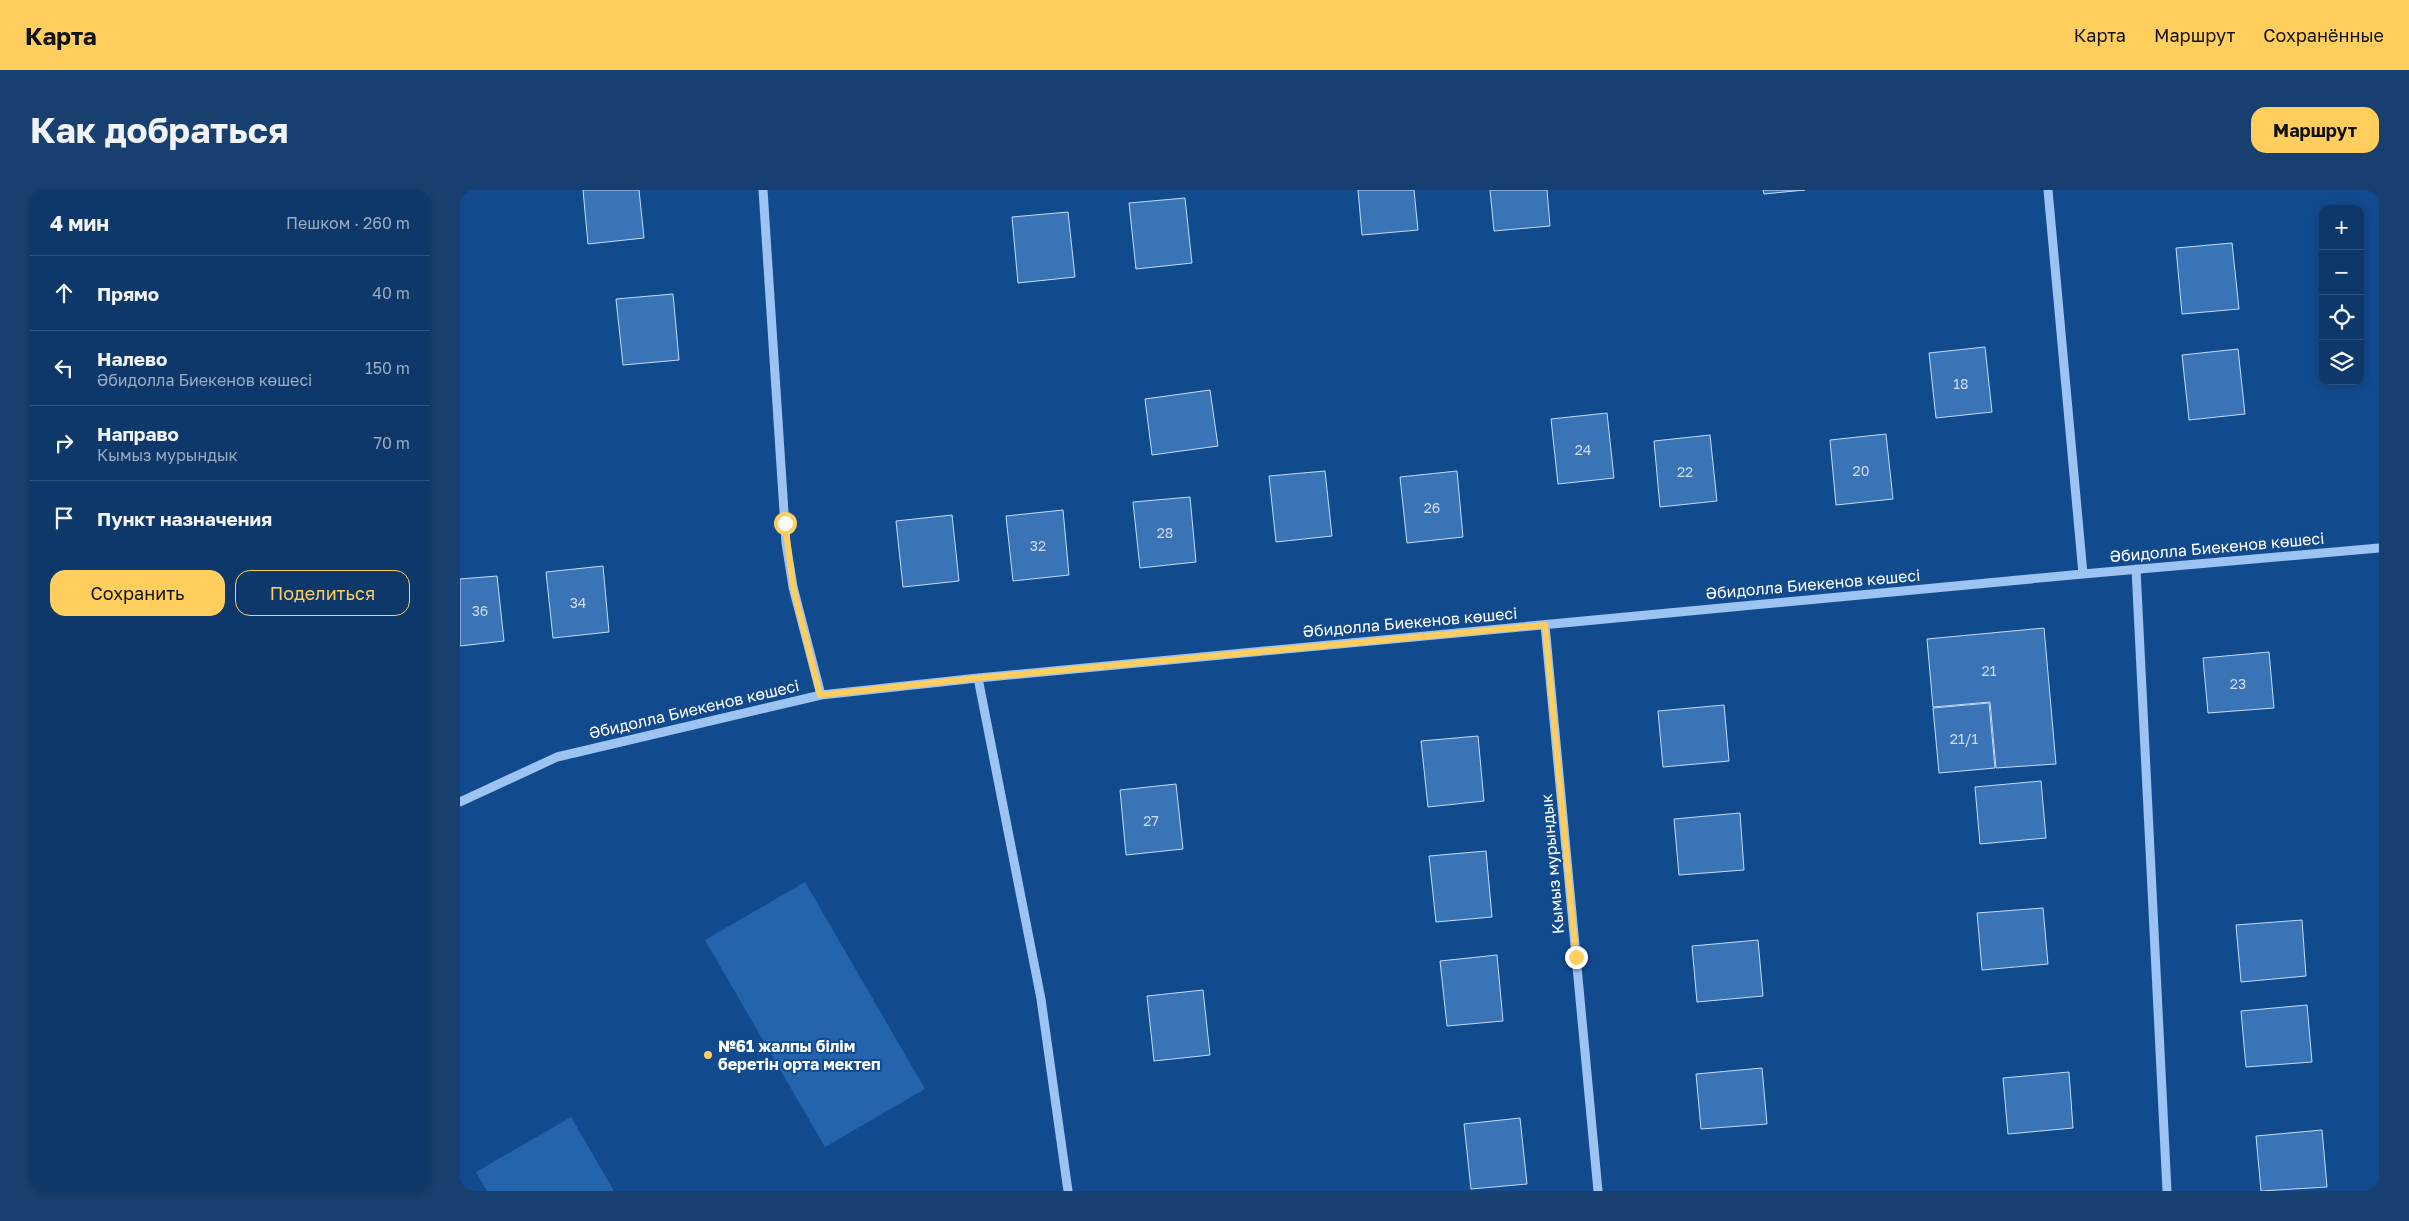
<!DOCTYPE html>
<html lang="ru">
<meta charset="utf-8">
<style>
:root{--surface:#0e386a;--page:#173f70;--text:#f1f3f6;--muted:#9bacc1;--line:#2e527e;--accent:#ffce5c}
body{margin:0;font-family:"Golos Text",sans-serif;background:var(--page);color:var(--text)}
.controls{position:absolute;right:15px;top:15px;display:grid;overflow:hidden;border-radius:10px;box-shadow:0 2px 8px #0003}
.controls button{width:45px;height:45px;display:grid;place-items:center;padding:0;border:0;border-bottom:1px solid var(--line);background:var(--surface);color:var(--text);font:25px sans-serif}
.stop{position:absolute;width:15px;height:15px;margin:-11px;border:4px solid #ffce5c;border-radius:50%;background:#fff}
.stop.end{background:#ffce5c;border-color:#fff;box-shadow:0 1px 5px #0008}
.list{margin:0;padding:0;list-style:none}
h2{display:flex;justify-content:space-between;align-items:center;height:65px;margin:0;padding:0 20px;font-size:21px}
h2 small{font-size:16px;font-weight:400;color:var(--muted)}
.list li{display:grid;grid-template-columns:32px 1fr auto;gap:15px;align-items:center;box-sizing:border-box;height:75px;padding:0 20px;border-top:1px solid var(--line)}
.list b{display:block;font-size:19px;white-space:nowrap}
.list p{margin:0;font-size:16px;white-space:nowrap;color:var(--muted)}
.list em{font-size:16px;font-style:normal;color:var(--muted)}
.actions{display:flex;gap:10px;padding:15px 20px}
.actions a{flex:1;padding:11px 0;border:1px solid var(--accent);border-radius:15px;text-align:center;font-size:18px;color:var(--accent)}
.actions .main{background:var(--accent);color:#111}
.icon{flex:none;width:28px;height:28px;fill:none;stroke:currentColor;stroke-width:2;stroke-linecap:round;stroke-linejoin:round}
.map{position:relative;flex:none;width:1919px;height:1001px;overflow:hidden;border-radius:15px}
header{display:flex;align-items:center;gap:30px;box-sizing:border-box;height:70px;padding:0 25px;background:var(--accent);color:#111}
header strong{font-size:24px}
nav{display:flex;gap:28px;margin-inline-start:auto;font-size:18px}
.intro{display:flex;align-items:center;justify-content:space-between;box-sizing:border-box;height:120px;padding:0 30px}
h1{margin:0;font-size:35px}
.button{padding:12px 22px;border-radius:15px;background:var(--accent);color:#111;font-size:18px;font-weight:700}
main{display:flex;gap:30px;padding:0 30px}
aside{flex:1;background:var(--surface);border-radius:15px;box-shadow:0 2px 8px #0003}
.map>svg:first-child{display:block}
</style>
<header>
<strong>Карта</strong>
<nav><a>Карта</a><a>Маршрут</a><a>Сохранённые</a></nav>
</header>
<div class="intro"><h1>Как добраться</h1><a class="button">Маршрут</a></div>
<main>
<aside>
<h2>4 мин<small>Пешком · 260 m</small></h2>
<ul class="list">
<li><svg class="icon" aria-label="ahead" viewBox="0 0 24 24"><path d="M12 20V5M6 11l6-6 6 6"/></svg><div><b>Прямо</b></div><em>40 m</em></li>
<li><svg class="icon" aria-label="left" viewBox="0 0 24 24"><path d="M17 20v-9H6M10 6l-5 5 5 5"/></svg><div><b>Налево</b><p>Әбидолла Биекенов көшесі</p></div><em>150 m</em></li>
<li><svg class="icon" aria-label="right" viewBox="0 0 24 24"><path d="M7 20v-9h11M14 6l5 5-5 5"/></svg><div><b>Направо</b><p>Кымыз мурындык</p></div><em>70 m</em></li>
<li><svg class="icon" aria-label="arrive" viewBox="0 0 24 24"><path d="M6 21V4h12l-3 4 3 4H6"/></svg><div><b>Пункт назначения</b></div></li>
</ul>
<div class="actions"><a class="main">Сохранить</a><a>Поделиться</a></div>
</aside>
<div class="map">
<svg width="1919" height="1001" viewBox="0 0 1919 1001">
<rect width="100%" height="100%" fill="#124a8e"/>
<path fill="#2464ad" d="M345 692 465 899 365 957 245 750Z
M111 927 154 1001H27L16 982Z"/>
<path fill="#3b73b7" stroke="#c3ddfc" d="M123 0H179L184 48 128 54Z
M898 0H954L958 40 902 45Z
M1030 0H1087L1090 36 1034 41Z
M1303 0H1345L1304 4Z
M725 8 732 73 676 79 669 13Z
M608 22 615 87 558 93 552 27Z
M1772 53 1779 119 1722 124 1716 58Z
M213 104 219 170 163 175 156 109Z
M1525 157 1532 222 1476 228 1469 163Z
M1778 159 1785 224 1729 230 1722 165Z
M750 200 758 256 692 265 685 209Z
M1147 223 1154 288 1098 294 1091 229Z
M1426 244 1433 309 1376 315 1370 250Z
M1250 245 1257 311 1200 317 1194 251Z
M865 281 872 346 816 352 809 286Z
M997 281 1003 347 947 353 940 287Z
M730 307 736 372 680 378 673 312Z
M603 320 609 385 553 391 546 326Z
M492 325 499 391 443 397 436 331Z
M143 376 149 442 93 448 86 382Z
M37 386 44 451 0 456V389Z
M1584 438 1596 574 1536 578 1530 512 1473 517 1467 449Z
M1809 462 1814 518 1748 523 1743 468Z
M1529 513 1535 578 1479 583 1473 518Z
M1264 515 1269 571 1203 577 1198 521Z
M1018 546 1024 611 968 617 961 551Z
M1581 591 1586 648 1520 654 1515 597Z
M716 594 723 659 666 665 660 600Z
M1280 623 1284 680 1219 685 1214 629Z
M1026 661 1032 727 976 732 969 666Z
M1583 718 1588 774 1522 780 1517 723Z
M1842 730 1846 786 1781 792 1776 735Z
M1298 750 1303 806 1237 812 1232 756Z
M1037 765 1043 831 987 836 980 771Z
M743 800 750 865 694 871 687 806Z
M1847 815 1852 872 1786 877 1781 821Z
M1302 878 1307 934 1241 939 1236 884Z
M1609 882 1613 938 1548 944 1543 888Z
M1060 928 1067 994 1011 999 1004 934Z
M1862 940 1867 997 1801 1001 1796 946Z"/>
<g fill="none" stroke-linecap="round" stroke-linejoin="round">
<path stroke="#9cc3f1" stroke-width="9" d="M303 0 326 353 333 397 361 505
M1588 0 1623 384
M1676 379 1707 1001
M1085 435 1138 1001
M518 488 581 809 608 1001
M0 612 97 567 361 505 518 488 1623 384 1919 358"/>
</g>
<g fill="none" stroke-linecap="round" stroke-linejoin="round">
<path stroke="#ffce5c" stroke-width="6" d="M325 333 333 397 360 505 518 488 1085 435 1116 767"/>
</g>
<circle fill="#ffce5c" stroke="#124a8e" stroke-width="2" cx="248" cy="865" r="5"/>
<g text-anchor="middle" dominant-baseline="central" stroke-width="4" stroke-linejoin="round" paint-order="stroke">
<g font-size="14" fill="#cedced">
<text x="1501" y="193">18</text>
<text x="1123" y="259">24</text>
<text x="1401" y="280">20</text>
<text x="1225" y="281">22</text>
<text x="972" y="317">26</text>
<text x="705" y="342">28</text>
<text x="578" y="355">32</text>
<text x="118" y="412">34</text>
<text x="20" y="420">36</text>
<text x="1529" y="480">21</text>
<text x="1778" y="493">23</text>
<text x="1504" y="548">21/1</text>
<text x="691" y="630">27</text>
</g>
<g font-size="16" fill="#fff" stroke="#124a8e">
<text transform="translate(1757 357) rotate(-5)">Әбидолла Биекенов көшесі</text>
<text transform="translate(1353 394) rotate(-5)">Әбидолла Биекенов көшесі</text>
<text transform="translate(950 432) rotate(-5)">Әбидолла Биекенов көшесі</text>
<text transform="translate(234 519) rotate(-13)">Әбидолла Биекенов көшесі</text>
<text transform="translate(1092 674) rotate(-95)">Кымыз мурындык</text>
</g>
<g font-size="16" font-weight="bold" fill="#fff" stroke="#124a8e" text-anchor="start">
<text x="258" y="856">№61 жалпы білім<tspan x="258" dy="18">беретін орта мектеп</tspan></text>
</g>
</g>
</svg>
<div class="controls">
<button>+</button>
<button>−</button>
<button><svg class="icon" aria-label="locate" viewBox="0 0 24 24"><circle cx="12" cy="12" r="6"/><path d="M12 2v4M12 18v4M2 12h4M18 12h4"/></svg></button>
<button><svg class="icon" aria-label="layers" viewBox="0 0 24 24"><path d="M12 4l9 5-9 5-9-5zM3 14l9 5 9-5"/></svg></button>
</div>
<div class="stop" style="left:325px;top:333px"></div>
<div class="stop end" style="left:1116px;top:767px"></div>
</div>
</main>
